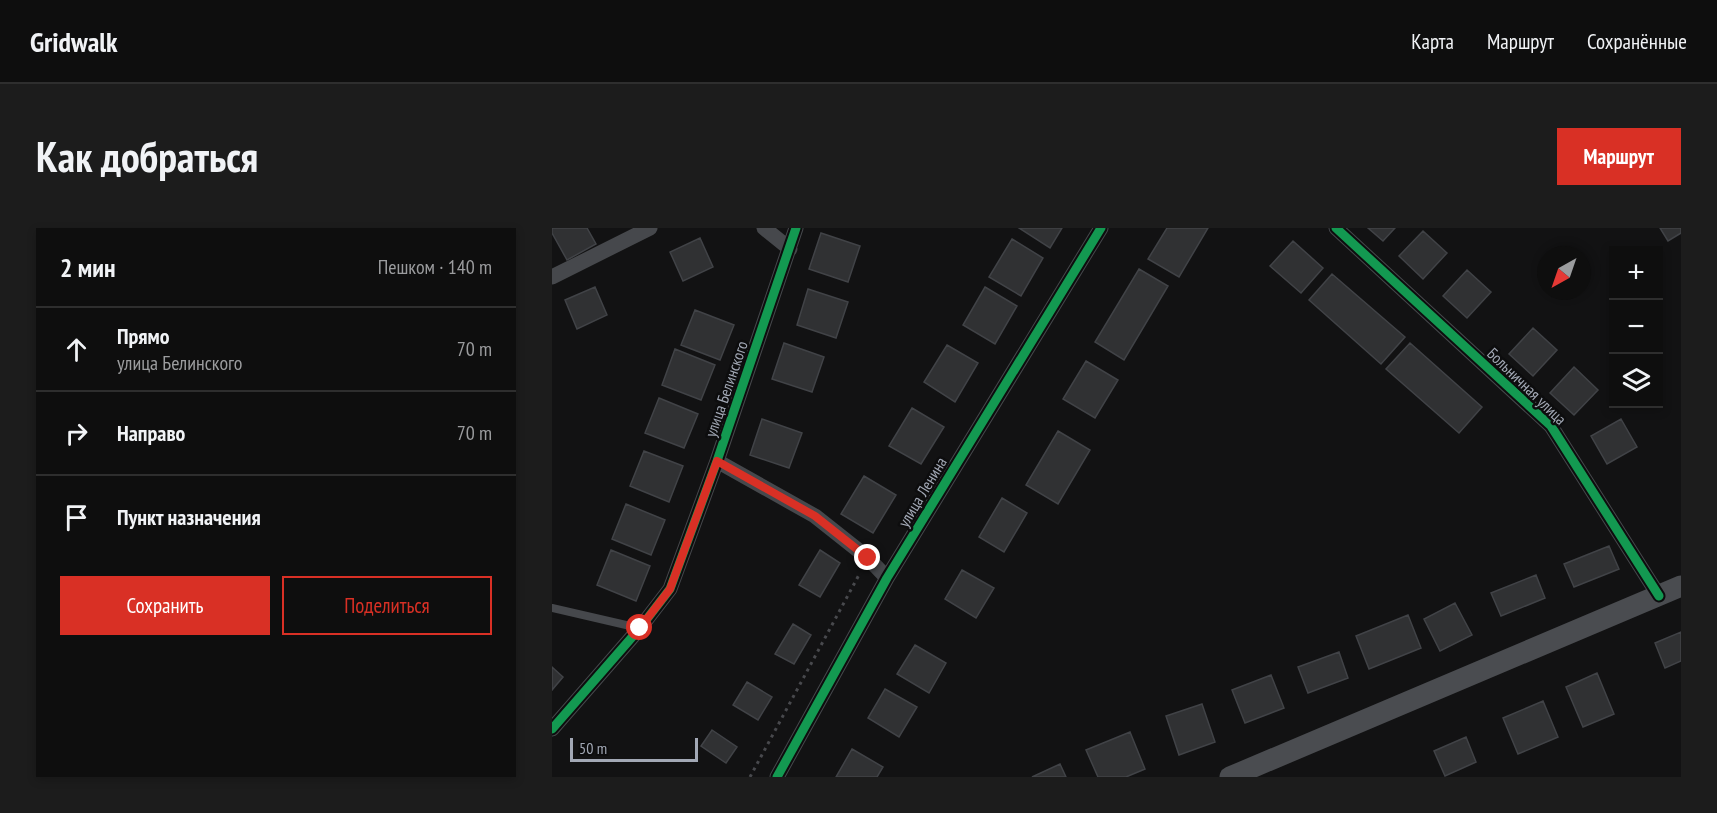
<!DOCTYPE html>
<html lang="ru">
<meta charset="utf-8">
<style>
:root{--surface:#0e0e0e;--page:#1c1c1c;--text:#f1f3f6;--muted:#9b9c9e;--line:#2e2e2e;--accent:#d93025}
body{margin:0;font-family:"PT Sans Narrow",sans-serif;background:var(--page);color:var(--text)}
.controls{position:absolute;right:18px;top:18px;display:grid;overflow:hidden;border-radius:0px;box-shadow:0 3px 9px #0003}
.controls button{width:54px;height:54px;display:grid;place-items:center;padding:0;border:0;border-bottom:2px solid var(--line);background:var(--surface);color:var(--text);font:30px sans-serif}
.compass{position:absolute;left:985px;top:18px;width:54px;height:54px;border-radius:50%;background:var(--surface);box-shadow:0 3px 9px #0003;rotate:220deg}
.scale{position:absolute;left:18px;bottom:15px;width:128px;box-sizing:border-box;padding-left:6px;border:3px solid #a2a8b5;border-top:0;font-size:16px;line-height:21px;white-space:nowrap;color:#a2a8b5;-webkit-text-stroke:4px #0d0d0e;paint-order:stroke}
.stop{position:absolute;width:18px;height:18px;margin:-14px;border:4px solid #d93025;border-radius:50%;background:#fff}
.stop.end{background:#d93025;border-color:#fff;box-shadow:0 2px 6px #0008}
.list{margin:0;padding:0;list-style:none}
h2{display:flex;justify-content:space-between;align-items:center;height:78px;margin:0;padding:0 24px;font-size:26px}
h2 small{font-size:20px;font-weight:400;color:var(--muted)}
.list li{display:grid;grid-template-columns:39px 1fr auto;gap:18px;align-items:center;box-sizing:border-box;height:84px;padding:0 24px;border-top:2px solid var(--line)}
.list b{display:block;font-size:22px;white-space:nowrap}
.list p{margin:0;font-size:20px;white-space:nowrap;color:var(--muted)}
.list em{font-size:20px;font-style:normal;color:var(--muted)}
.actions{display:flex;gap:12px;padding:18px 24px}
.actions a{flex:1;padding:14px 0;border:2px solid var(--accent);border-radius:0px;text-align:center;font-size:21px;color:var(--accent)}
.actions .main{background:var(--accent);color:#fff}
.icon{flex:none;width:33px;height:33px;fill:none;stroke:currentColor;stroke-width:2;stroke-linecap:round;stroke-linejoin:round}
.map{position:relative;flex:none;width:1129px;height:549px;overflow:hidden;border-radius:0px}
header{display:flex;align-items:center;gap:36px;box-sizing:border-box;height:84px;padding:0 30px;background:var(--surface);border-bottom:2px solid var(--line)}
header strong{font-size:28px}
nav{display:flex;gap:33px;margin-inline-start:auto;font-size:21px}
.intro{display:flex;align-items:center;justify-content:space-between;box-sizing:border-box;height:144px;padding:0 36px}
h1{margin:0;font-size:42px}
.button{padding:15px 27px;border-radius:0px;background:var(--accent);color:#fff;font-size:21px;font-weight:700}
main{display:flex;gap:36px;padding:0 36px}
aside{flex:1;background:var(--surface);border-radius:0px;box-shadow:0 3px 9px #0003}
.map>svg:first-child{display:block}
</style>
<header>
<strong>Gridwalk</strong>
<nav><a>Карта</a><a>Маршрут</a><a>Сохранённые</a></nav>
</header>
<div class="intro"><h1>Как добраться</h1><a class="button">Маршрут</a></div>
<main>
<aside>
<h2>2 мин<small>Пешком · 140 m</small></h2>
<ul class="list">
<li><svg class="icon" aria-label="ahead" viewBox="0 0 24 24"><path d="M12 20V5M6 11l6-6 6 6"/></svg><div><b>Прямо</b><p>улица Белинского</p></div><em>70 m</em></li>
<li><svg class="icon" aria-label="right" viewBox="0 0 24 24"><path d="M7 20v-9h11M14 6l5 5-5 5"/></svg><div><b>Направо</b></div><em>70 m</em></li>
<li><svg class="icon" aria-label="arrive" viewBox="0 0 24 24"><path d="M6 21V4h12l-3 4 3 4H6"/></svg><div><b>Пункт назначения</b></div></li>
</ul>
<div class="actions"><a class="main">Сохранить</a><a>Поделиться</a></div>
</aside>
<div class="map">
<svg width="1129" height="549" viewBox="0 0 1129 549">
<rect width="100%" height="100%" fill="#121213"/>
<path fill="#303133" stroke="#414347" stroke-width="1.5" d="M0 0H35L44 16 15 32 0 5Z
M467 0H510L498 20Z
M615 0H656L627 49 596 31Z
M816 0H843L831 13Z
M1108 0H1129V5L1116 13Z
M871 3 895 25 871 51 847 28Z
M269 5 308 18 296 54 257 41Z
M148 10 161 39 131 53 118 24Z
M460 11 491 30 469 68 437 49Z
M741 13 771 40 749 65 718 38Z
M587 41 616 58 572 132 543 114Z
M915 42 939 64 915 90 891 68Z
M780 46 853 109 829 136 757 72Z
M43 59 55 87 25 101 13 72Z
M433 59 465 78 443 116 411 97Z
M256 61 296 74 284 110 245 97Z
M143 82 182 97 168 132 129 117Z
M981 100 1005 122 981 148 957 126Z
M232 115 272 129 260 164 220 151Z
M858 115 930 179 907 205 834 141Z
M395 117 426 135 403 174 372 154Z
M123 121 163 137 149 172 110 157Z
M534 133 566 152 543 190 511 171Z
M1022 139 1046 162 1022 187 998 165Z
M107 170 146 186 132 220 93 205Z
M360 180 392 199 369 236 337 218Z
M210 191 250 205 237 240 198 227Z
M1069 191 1085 219 1055 236 1039 208Z
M506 203 538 222 506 276 474 257Z
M92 223 131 238 117 274 78 258Z
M312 248 344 267 321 305 289 286Z
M450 270 475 285 452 324 427 309Z
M74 276 113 292 99 327 60 311Z
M1057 318 1067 341 1022 359 1012 336Z
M59 322 98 338 84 373 45 357Z
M268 322 288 335 268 369 247 357Z
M410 342 442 360 424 390 393 371Z
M984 347 993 370 949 388 939 365Z
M903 375 920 407 888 423 872 391Z
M856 387 869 420 817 441 804 408Z
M241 396 259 407 242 436 223 426Z
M1129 404V433L1113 440 1103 415Z
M363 417 394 435 377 465 345 446Z
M787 424 796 450 756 465 746 439Z
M0 439 11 449 0 462Z
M1045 445 1062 486 1031 499 1014 459Z
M719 447 732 480 693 495 680 462Z
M195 454 220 469 206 492 181 477Z
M333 461 365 479 347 509 316 490Z
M991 473 1006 509 966 526 951 490Z
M650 476 663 514 627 527 614 488Z
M160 502 185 519 174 535 149 518Z
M578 504 593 541 574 549H546L534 522Z
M914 509 924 534 893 548 882 523Z
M300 521 331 539 325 549H284Z
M508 536 514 549H480Z"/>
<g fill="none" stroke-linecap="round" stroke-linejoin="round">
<path stroke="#48494d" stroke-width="3" stroke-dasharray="3 4.5" stroke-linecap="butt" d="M198 549 308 345"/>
<path stroke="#46484c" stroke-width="8" d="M0 380 87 400"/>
<path stroke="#46484c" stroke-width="15" d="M212 0 238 21
M784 0 999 198 1107 368
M0 49 98 0
M165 233 263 288 316 330 335 350
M0 501 88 400 118 361 165 233 244 0
M225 549 335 350 549 0"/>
<path stroke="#4a4c50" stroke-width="21" d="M678 549 1129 358"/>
<g stroke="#0d0d0e" stroke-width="13">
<path id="cycleway" d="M784 0 999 198 1107 368
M0 501 88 400 118 361 165 233 244 0
M225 549 335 350 549 0"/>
</g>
<use href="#cycleway" stroke="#139951" stroke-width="9"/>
</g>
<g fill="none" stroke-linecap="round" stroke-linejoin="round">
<path stroke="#d93025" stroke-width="8" d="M88 400 118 361 165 233 263 288 316 330"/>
</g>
<g text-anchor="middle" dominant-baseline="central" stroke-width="5" stroke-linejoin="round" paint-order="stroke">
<g font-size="16" fill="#a2a8b5" stroke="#0d0d0e">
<text transform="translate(975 158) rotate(44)">Больничная улица</text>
<text transform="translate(174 161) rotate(-71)">улица Белинского</text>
<text transform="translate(370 264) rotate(-59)">улица Ленина</text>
</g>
</g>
</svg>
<div class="controls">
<button>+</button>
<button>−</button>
<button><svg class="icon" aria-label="layers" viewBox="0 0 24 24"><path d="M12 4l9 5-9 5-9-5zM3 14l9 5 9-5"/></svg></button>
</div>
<svg class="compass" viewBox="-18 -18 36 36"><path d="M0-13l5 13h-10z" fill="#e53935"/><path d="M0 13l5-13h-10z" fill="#9b9c9e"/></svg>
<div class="scale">50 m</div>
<div class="stop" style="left:88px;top:400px"></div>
<div class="stop end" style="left:316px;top:330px"></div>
</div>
</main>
